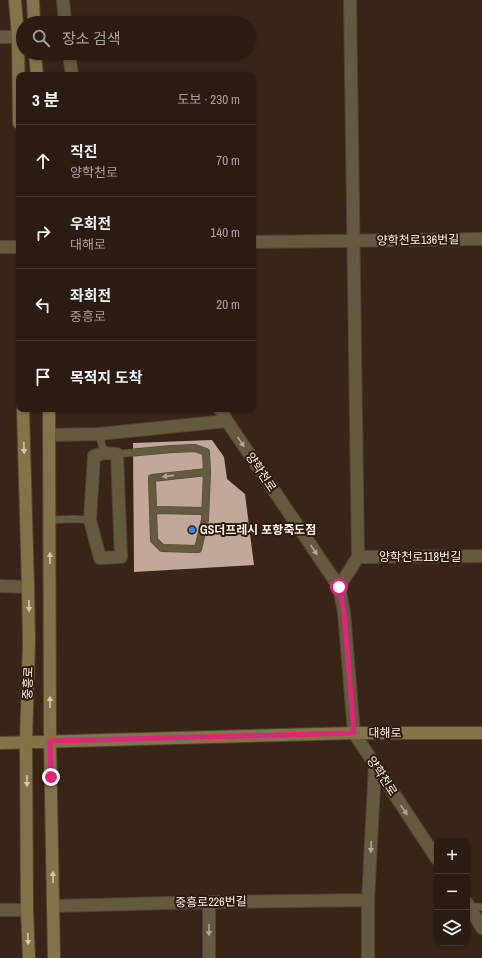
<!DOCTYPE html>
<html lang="ko">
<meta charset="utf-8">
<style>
:root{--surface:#2b1c12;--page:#372920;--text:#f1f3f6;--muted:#a6a19f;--line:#473a32}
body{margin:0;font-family:"Archivo Narrow","Noto Sans KR",sans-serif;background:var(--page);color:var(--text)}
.controls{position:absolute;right:12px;bottom:12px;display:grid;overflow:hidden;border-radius:8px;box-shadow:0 1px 3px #0004}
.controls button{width:36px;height:36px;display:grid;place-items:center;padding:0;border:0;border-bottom:1px solid var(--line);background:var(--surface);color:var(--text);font:20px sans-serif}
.stop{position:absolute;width:12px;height:12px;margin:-9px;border:3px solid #db2777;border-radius:50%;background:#fff}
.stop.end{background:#db2777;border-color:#fff;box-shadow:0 1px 4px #0008}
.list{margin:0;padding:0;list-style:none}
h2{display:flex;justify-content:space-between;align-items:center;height:52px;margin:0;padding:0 16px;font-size:17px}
h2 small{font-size:13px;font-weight:400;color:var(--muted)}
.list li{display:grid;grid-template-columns:26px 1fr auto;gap:12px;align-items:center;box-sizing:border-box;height:72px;padding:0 16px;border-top:1px solid var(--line)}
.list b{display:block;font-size:15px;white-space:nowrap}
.list p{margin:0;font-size:13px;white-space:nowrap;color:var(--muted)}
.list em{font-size:13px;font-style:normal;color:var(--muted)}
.icon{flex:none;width:22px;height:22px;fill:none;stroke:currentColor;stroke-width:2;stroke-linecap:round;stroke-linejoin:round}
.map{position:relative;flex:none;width:482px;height:958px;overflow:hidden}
.search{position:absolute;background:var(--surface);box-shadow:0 1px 3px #0004;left:16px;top:16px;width:240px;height:44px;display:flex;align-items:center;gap:10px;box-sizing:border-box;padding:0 14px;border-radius:22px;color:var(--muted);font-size:15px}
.panel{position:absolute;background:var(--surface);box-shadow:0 1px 3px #0004;left:16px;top:72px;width:240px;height:340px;border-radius:8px}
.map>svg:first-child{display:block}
</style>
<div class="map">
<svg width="482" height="958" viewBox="0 0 482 958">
<rect width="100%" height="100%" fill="#392518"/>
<path fill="#c2a898" d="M212 440 224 457 227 479 245 494 254 565 134 572 133 443Z"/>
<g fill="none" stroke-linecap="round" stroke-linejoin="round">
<g stroke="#544236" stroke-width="8">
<path id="lane" d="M99 434 104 453
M117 454 172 449 195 448 206 452 207 472 205 520 198 549 162 548 154 540 152 478 207 472
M153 510 205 511
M50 520 74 519 90 520
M470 907H482"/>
</g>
<g stroke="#544236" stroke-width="14">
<path id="street" d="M63 0 65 23
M0 37H18
M69 53 72 75
M253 242 482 239
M0 247H19
M220 409 227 421 339 587 344 612 354 733 437 859
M50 435 99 434 227 421
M104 453 117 454 121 557 100 558 90 520 94 456Z
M358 557 482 556
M0 586 28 587
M339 587 358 557 350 0
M467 903 482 928
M53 906 209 902 368 900
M0 910H27
M209 958V902
M368 958V900L375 766"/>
</g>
<g stroke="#544236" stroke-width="14">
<path id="secondary" d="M15 0 18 37 19 123
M33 0 34 23
M35 53 37 75
M23 409 28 587 29 642 26 742 27 910 29 958
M49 409 50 741 54 958
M0 743 354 733H482"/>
</g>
<use href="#lane" stroke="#635a3f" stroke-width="7"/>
<use href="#street" stroke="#635a3f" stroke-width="12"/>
<use href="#secondary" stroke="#827448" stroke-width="12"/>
</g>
<defs><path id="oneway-solid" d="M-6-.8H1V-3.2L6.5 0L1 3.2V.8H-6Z"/></defs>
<g fill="#b0a695">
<use href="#oneway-solid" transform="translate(241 442) rotate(56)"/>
<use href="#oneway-solid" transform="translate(168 476) rotate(174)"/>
<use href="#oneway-solid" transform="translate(314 550) rotate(56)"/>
<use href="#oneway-solid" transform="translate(404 810) rotate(56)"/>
<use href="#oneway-solid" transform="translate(371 847) rotate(93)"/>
<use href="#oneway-solid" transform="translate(209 930) rotate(90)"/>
</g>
<g fill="#d2c6b2">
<use href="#oneway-solid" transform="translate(24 448) rotate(88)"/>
<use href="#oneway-solid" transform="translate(50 558) rotate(-90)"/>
<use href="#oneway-solid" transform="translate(29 606) rotate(89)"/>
<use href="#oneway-solid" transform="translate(50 702) rotate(-90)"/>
<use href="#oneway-solid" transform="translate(27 781) rotate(90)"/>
<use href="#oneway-solid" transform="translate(53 877) rotate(-91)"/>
<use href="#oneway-solid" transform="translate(28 939) rotate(88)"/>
</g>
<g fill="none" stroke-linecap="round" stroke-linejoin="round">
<path stroke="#db2777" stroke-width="5" d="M51 777 50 741 354 733 344 612 339 587"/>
</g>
<circle fill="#3f7fe0" stroke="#2e1c0e" stroke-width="1.5" cx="192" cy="530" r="4"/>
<g text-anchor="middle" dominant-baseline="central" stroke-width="4" stroke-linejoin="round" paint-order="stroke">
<g font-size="12" fill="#fdf2eb" stroke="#2e1c0e">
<text transform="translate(418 240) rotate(-1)">양학천로136번길</text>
<text transform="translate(261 472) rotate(56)">양학천로</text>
<text x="420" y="557">양학천로118번길</text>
<text transform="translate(28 683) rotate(-88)">중흥로</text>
<text x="385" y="733">대해로</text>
<text transform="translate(382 776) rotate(57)">양학천로</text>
<text transform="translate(211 902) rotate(-1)">중흥로226번길</text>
</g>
<g font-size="12" font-weight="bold" fill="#fdf2eb" stroke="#2e1c0e" text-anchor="start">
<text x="200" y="530">GS더프레시 포항죽도점</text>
</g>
</g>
</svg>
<div class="controls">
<button>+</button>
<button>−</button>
<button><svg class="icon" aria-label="layers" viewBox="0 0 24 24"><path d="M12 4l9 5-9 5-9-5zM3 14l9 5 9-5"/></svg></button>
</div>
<div class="stop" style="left:339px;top:587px"></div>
<div class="stop end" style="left:51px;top:777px"></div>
<div class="search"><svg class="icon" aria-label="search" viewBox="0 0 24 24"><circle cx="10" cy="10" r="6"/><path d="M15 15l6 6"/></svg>장소 검색</div>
<section class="panel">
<h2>3 분<small>도보 · 230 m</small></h2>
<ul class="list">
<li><svg class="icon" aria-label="ahead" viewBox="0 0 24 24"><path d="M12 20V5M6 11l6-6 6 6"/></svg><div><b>직진</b><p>양학천로</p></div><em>70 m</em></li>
<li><svg class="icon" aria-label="right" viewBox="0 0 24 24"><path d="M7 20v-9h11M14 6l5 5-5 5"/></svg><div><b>우회전</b><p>대해로</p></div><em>140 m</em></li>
<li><svg class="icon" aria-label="left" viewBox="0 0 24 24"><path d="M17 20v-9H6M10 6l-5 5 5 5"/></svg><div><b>좌회전</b><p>중흥로</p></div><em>20 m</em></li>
<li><svg class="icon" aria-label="arrive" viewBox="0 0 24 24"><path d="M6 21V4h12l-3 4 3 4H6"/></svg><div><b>목적지 도착</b></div></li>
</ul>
</section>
</div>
